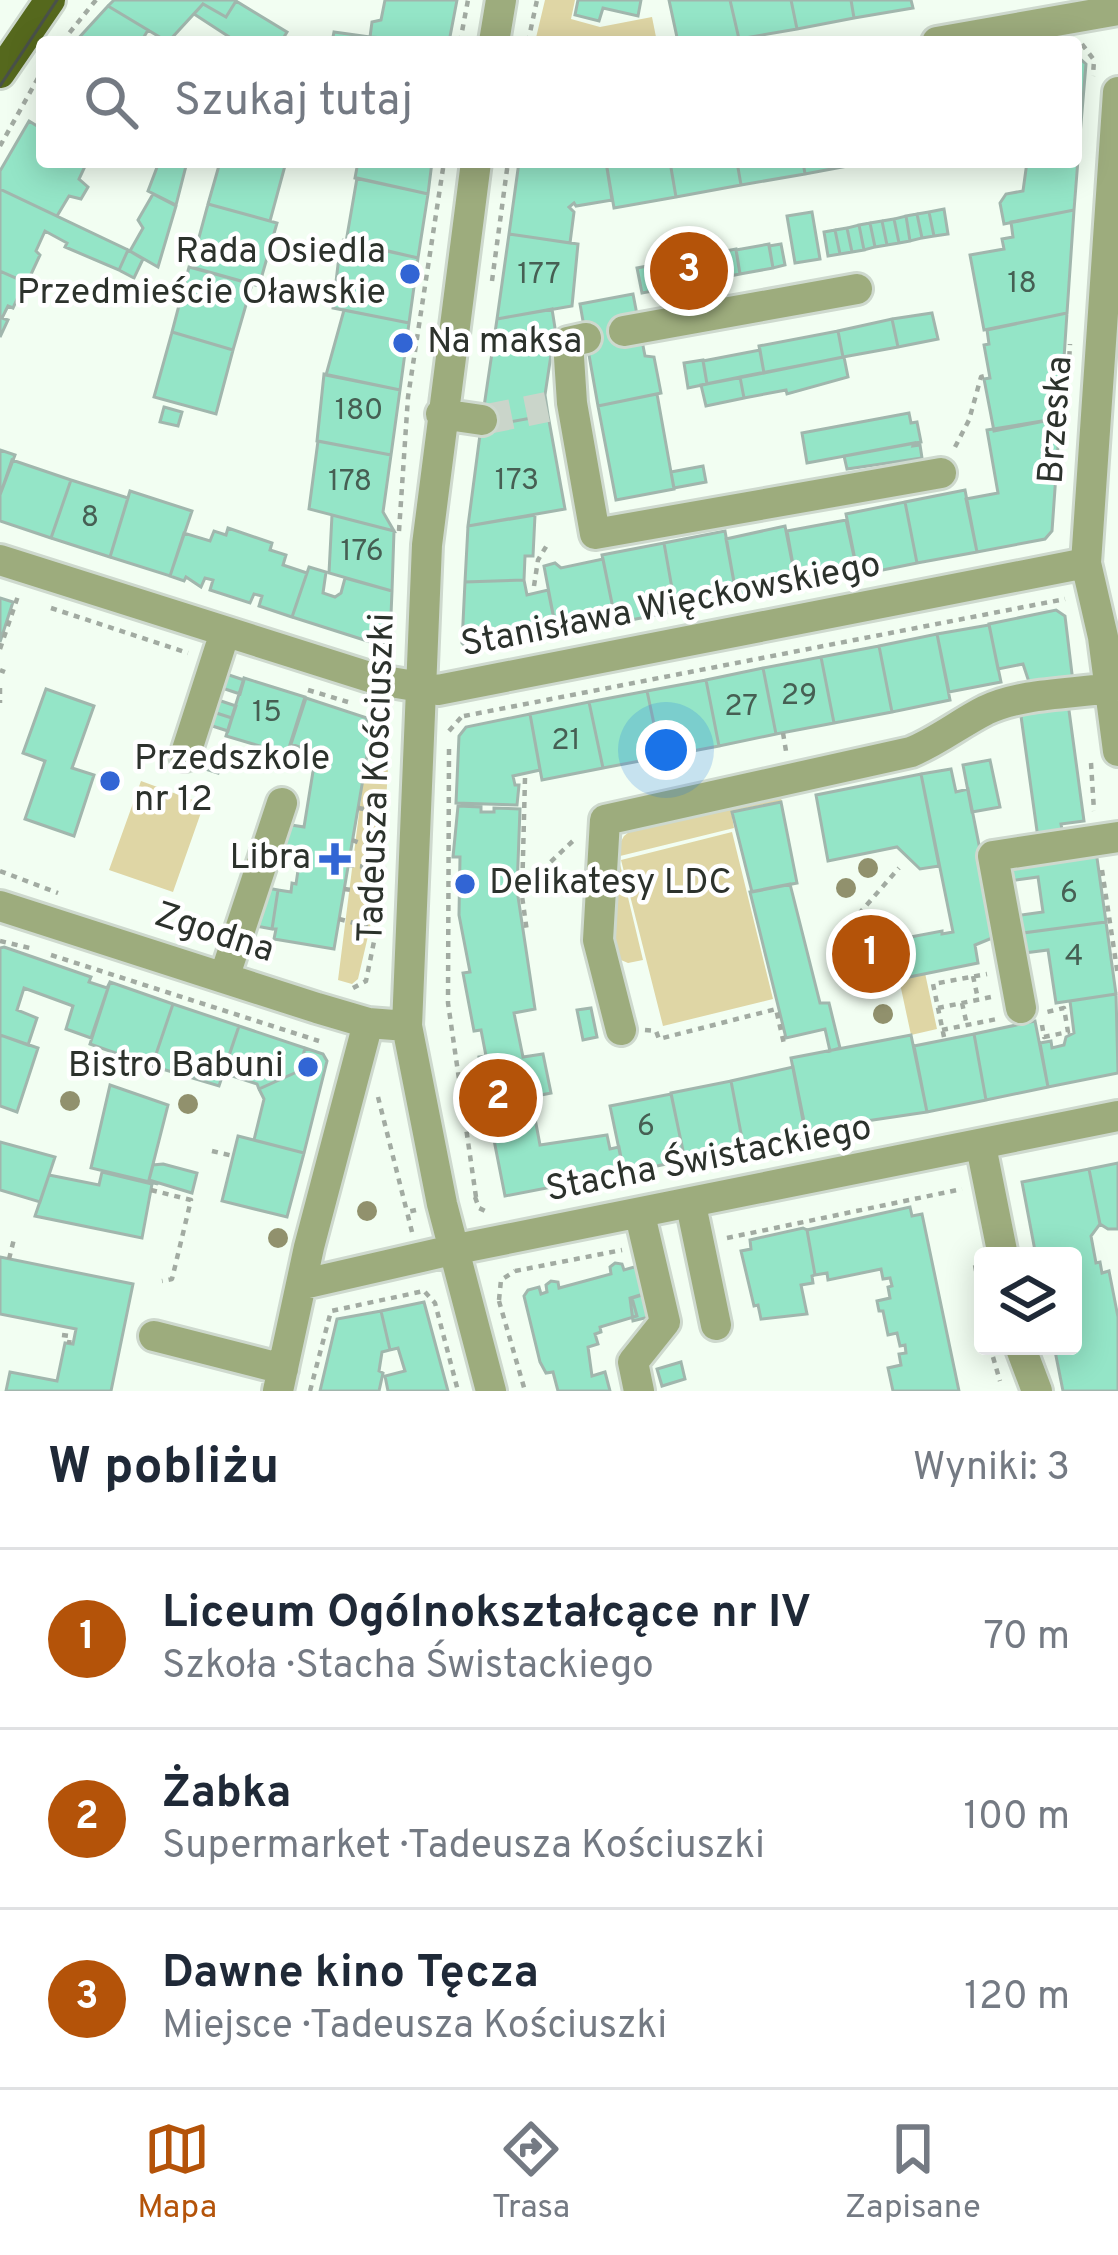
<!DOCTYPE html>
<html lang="pl">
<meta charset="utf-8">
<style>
:root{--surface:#fff;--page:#f6f6f7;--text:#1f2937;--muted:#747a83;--line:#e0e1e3;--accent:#b45309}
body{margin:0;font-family:Overpass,sans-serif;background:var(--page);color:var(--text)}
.controls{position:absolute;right:36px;bottom:36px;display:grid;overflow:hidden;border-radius:12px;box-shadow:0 6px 30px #0003}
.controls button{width:108px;height:108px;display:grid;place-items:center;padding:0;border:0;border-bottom:3px solid var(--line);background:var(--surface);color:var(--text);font:60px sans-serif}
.you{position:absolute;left:666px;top:750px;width:42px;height:42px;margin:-30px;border:9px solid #fff;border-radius:50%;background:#1a73e8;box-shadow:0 0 0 18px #1a73e833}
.badge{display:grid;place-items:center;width:78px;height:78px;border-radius:50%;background:var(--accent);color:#fff;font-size:39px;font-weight:700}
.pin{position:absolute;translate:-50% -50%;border:6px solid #fff;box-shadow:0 3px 12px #0006}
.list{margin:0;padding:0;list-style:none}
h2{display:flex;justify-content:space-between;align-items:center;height:156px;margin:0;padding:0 48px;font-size:51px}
h2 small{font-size:39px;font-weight:400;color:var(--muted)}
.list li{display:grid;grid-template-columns:78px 1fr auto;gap:36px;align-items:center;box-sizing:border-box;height:180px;padding:0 48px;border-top:3px solid var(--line)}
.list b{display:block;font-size:45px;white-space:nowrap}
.list p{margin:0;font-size:39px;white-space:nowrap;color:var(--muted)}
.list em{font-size:39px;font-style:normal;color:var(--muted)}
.icon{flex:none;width:66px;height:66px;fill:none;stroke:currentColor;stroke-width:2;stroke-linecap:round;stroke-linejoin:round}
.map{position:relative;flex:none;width:1118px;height:1391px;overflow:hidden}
.search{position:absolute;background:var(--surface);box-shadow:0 6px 30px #0003;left:36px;right:36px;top:36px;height:132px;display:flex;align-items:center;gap:30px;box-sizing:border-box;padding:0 42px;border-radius:12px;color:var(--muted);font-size:45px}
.sheet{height:696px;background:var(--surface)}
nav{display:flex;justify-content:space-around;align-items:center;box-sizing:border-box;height:168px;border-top:3px solid var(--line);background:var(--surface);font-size:33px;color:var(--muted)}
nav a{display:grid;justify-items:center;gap:6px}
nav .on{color:var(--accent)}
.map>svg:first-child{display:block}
</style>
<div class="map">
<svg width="1118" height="1391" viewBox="0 0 1118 1391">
<rect width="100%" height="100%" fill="#f2fef2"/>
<path fill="#dfd6a5" d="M545 0H575L571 19 600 27 652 17 657 42H535Z
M365 766 388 767 382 876 358 979 352 984 338 980Z
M141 781 204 804 173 892 109 870Z
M779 795 782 801 731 811 734 828 612 858 624 836 645 819Z
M732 832 773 999 663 1026 621 860Z
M620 864 643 960 628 963 621 960 610 945 611 866Z
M925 973 937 1029 911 1035 899 979Z"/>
<path fill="#94e5c7" stroke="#a1b6ad" stroke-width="3" d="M114 0H234L236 1 226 17 203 4 168 42 108 6Z
M385 0H457L449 42 370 37 372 22 381 20Z
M641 0 638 16 603 8 599 21 575 15 578 0Z
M669 0H730L739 39 678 42Z
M730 0H791L797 29 739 39Z
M791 0H851L854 18 797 29Z
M851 0H911L913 8 854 18Z
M236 1 287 32 281 42H237L194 14 203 4 226 17Z
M108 6 148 30 141 42H75Z
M334 32 370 37 401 42H332Z
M1076 55 1086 64 1079 147H1076Z
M29 121 42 129V162H87L79 179 88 187 81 199 69 196 57 216 0 189V171Z
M1076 147H1079L1074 210 1004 224 1000 203 1006 194 1023 191 1027 162H1076Z
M159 162H187L176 205 148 191Z
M220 162H286L270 221 208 204Z
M358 162H432L428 194 355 178Z
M519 162H606L612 200 576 206 574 203 569 207 574 212 570 243 509 234Z
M606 162H670L676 197 614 208Z
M670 162H737L741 185 676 197Z
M737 162H803L805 174 741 185Z
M803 162H869L805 174Z
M357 178 428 194 418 258 346 242Z
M0 189 128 250 119 270 65 247 67 243 45 231 36 251 40 255 27 283 0 271Z
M153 194 176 206 158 267 130 251 143 228 138 220Z
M208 204 277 223 259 286 191 267Z
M944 209 948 234 934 236 929 212Z
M1074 210 1067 313 984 330 970 255 1004 249 1002 239 1013 237 1011 222Z
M812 212 820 259 795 263 787 216Z
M929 212 934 236 922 238 917 214Z
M917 214 922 238 910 241 906 216Z
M906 216 910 241 899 243 894 219Z
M894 219 899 243 887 245 882 221Z
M882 221 887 245 875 247 870 223Z
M870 223 875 247 864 250 859 225Z
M859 225 864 250 852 252 847 228Z
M847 228 852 252 840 254 835 230Z
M835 230 840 254 828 256 824 232Z
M509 234 578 244 572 306 497 319Z
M342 240 418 258 409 323 333 308 339 256 347 257 349 244Z
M769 244 773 268 740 274 736 250Z
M781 244 785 265 773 268 769 246Z
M736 249 740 274 642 293 637 268Z
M128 250 143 259 134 278 119 270Z
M189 267 252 284 233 350 172 332Z
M0 271 25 282 13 308 8 306 2 318 8 320 0 337Z
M633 294 645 356 654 357 661 393 598 406 580 304Z
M552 309 555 328 545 395 548 415 481 427 497 319Z
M344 310 409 323 400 390 326 375Z
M932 313 938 339 898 347 892 319Z
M1067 313 1060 418 994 431 984 379 990 378 984 345 989 344 987 330Z
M892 319 898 347 843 357 838 331Z
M838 331 843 357 764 373 759 346Z
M172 332 233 350 216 414 154 397Z
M760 350 764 373 707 384 703 361Z
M844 357 848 377 787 394 786 390 744 398 740 377Z
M703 360 707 384 688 388 684 363Z
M324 374 400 390 391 455 317 441Z
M740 377 744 398 706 406 701 385Z
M657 394 674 489 616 500 598 406Z
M164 407 182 412 178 426 160 422Z
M909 413 911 423 917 422 921 442 807 463 802 433Z
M548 415 565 509 468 526 481 427Z
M1060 418 1052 531 1045 539 977 552 966 499 998 493 987 430Z
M318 441 391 455 383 512 394 531 309 509Z
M914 443 913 446 920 445 922 458 847 469 844 456Z
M0 450 15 455 0 495Z
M12 460 71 480 51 538 0 521V495Z
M703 466 706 482 674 488 671 472Z
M71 480 128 498 110 557 51 538Z
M965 490 977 552 917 563 905 502Z
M130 491 192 511 170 576 110 557Z
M905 502 917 563 858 575 846 514Z
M332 515 394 531 392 591 329 573Z
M535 515 533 556H525L524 580 465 582 468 526Z
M846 520 858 575 797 587 787 531Z
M785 526 797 587 737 599 726 539Z
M228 528 272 543 270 550 286 555 283 565 307 573 292 617 259 606 262 596 254 594 250 603 210 590 213 580 205 578 201 587 186 577 184 581 170 576 184 533 210 541 214 531 226 535Z
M725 531 737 599 676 611 664 543Z
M664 543 676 611 616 623 602 555Z
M603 559 616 623 557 635 544 566 555 563 561 568Z
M309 567 326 572 323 593 335 597 341 593 345 578 392 591 390 639 380 645 292 617Z
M524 580 527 595 548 590 557 634 471 652 462 643 465 582Z
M0 598 13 602 0 642Z
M1056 610 1065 616 1073 682H1029L1023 664 998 669 989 624Z
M989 625 1001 682 949 692 937 634Z
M937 634 950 700 892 712 879 646Z
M879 646 892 712 834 723 821 657Z
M821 657 834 723 776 734 763 668Z
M763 668 776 734 719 746 706 680Z
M223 673 244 680 240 694 219 687Z
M244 678 305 697 287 754 226 736Z
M706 680 719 746 661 757 647 691Z
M46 689 94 706 72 768 94 775 74 836 25 819 45 761 23 753Z
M647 691 661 757 603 768 589 702Z
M306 698 367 718 365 731 371 732 334 949 274 939 276 929H272L278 890 291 892 292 883 296 884 300 857 281 854 285 824 304 827 316 753 291 744Z
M215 699 236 706 232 718 210 711Z
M589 702 603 768 542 780 530 714Z
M1068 703 1084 821 1061 824 1063 835 1038 838 1020 709Z
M210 711 232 718 228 731 206 724Z
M530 714 540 770 513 776 515 785H519L517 805 456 803 459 736 466 727Z
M200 752 222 759 218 773 196 766Z
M990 760 1000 807 972 812 963 765Z
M951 769 956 792 968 789 997 936 975 945 978 963 870 985 863 946 942 931V934L953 932 921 774Z
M921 774 939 866 920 869 897 847 828 861 816 795Z
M781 802 797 883 752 892 732 812Z
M458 806 481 807V812H494V808L520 809 517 890 535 1009 514 1013 523 1057 543 1054 551 1093 531 1097 540 1145 607 1135 610 1149 619 1147 624 1173 505 1196 494 1140 502 1138 497 1114 490 1115 479 1057 486 1056 481 1030 474 1031 463 973 470 972 459 915 460 857H453Z
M1096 851 1106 922 1016 934 1014 916 1043 912 1038 877 1009 881 1007 862Z
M790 884 820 1003H829L840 1048 830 1051 825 1029 786 1038 750 892Z
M262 887 278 890 272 929 256 926Z
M1106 922 1116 994 1056 1003 1048 950 1024 953 1022 933Z
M4 947 91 977 89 982 107 988 110 982 91 1038 66 1029 73 1006 24 988 17 1010 37 1018 28 1045 0 1035V948Z
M110 982 173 1004 152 1066 90 1044Z
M1116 994 1118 1073 1048 1087 1040 1043 1051 1041 1052 1048 1064 1045 1066 1037 1074 1033 1070 1001Z
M173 1004 239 1026 219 1086 152 1066Z
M591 1008 597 1037 583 1040 577 1010Z
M1035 1021 1048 1087 986 1100 974 1034Z
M239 1026 305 1048 299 1071 259 1089 257 1084 223 1073Z
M974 1034 986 1100 927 1112 914 1046Z
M0 1035 38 1048 17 1112 0 1106Z
M911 1035 927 1112 846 1124 806 1136 791 1058Z
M305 1048 323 1054 327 1061 304 1153 254 1140 264 1099 259 1089 299 1071Z
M793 1067 807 1136 744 1149 731 1081Z
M731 1081 744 1149 685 1161 671 1093Z
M110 1085 168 1105 149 1180 158 1184 91 1168Z
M671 1094 685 1160 624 1173 610 1106Z
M238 1136 304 1153 287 1217 222 1201Z
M0 1142 55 1157 40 1202 0 1190Z
M1118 1163V1229H1108L1100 1224 1089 1169Z
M163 1164 197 1173 192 1193 149 1180 153 1165Z
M1089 1169 1100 1224 1091 1236 1096 1263 1100 1262 1102 1273 1109 1271 1118 1317V1391H1063L1054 1346H1073V1256H1036L1022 1182Z
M102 1172 152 1184 142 1238 35 1216 49 1175 99 1185Z
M910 1207 912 1216 922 1214 959 1391H893L888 1368 901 1365 899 1354 906 1353 905 1345 900 1346 897 1333 888 1335 883 1311H879L877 1301 890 1298 888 1287 892 1286 890 1278 883 1279 881 1269 828 1280 827 1273 815 1275 807 1230Z
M803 1228 807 1230 815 1275 812 1276 813 1283 801 1285 807 1314 761 1319 758 1305 754 1306 741 1251 751 1249 750 1240Z
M0 1257 133 1284 111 1391H6L10 1372 57 1381 65 1343 73 1344 76 1329 0 1314Z
M615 1263 622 1264 624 1270 641 1265 649 1293 632 1298 637 1316 600 1327 601 1332 595 1334 598 1344 588 1347 592 1376 605 1372 610 1391H558L553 1372 546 1373 540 1362 524 1296 528 1290 539 1287 541 1294 547 1292 546 1285 551 1281 558 1282 559 1288 611 1274 610 1267Z
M647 1293 653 1316 633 1321 630 1298Z
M424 1302 448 1391H388L385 1376 405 1371 398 1348 390 1350 381 1311Z
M381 1311 390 1350 382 1352 379 1371 383 1373 379 1391H320L337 1319Z
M681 1362 685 1379 662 1386 657 1369Z"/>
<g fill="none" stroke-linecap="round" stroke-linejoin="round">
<path stroke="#cad5ca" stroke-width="30" stroke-dasharray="30 15" stroke-linecap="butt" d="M482 420 547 407"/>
<g stroke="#ced9ce" stroke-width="36">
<path id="minor" d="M494 42 501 0
M937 42 1118 10
M1118 92 1086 563 1103 637 1118 751
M476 162 427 545 407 1026 442 1204 491 1391
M624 331 857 289
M586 338 568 342 572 403 595 534 941 473
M441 414 482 420
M0 560 379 680 438 690 1086 563
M185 756 225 632
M0 906 317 1008 368 1023 407 1026
M224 978 282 803
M1021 1008 993 856 1118 837
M621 1030 598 940 605 820 911 752C938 741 960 723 986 710 1022 693 1071 694 1110 688
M981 1146 1003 1256
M691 1205 716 1325
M304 1284 452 1250 1118 1116
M154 1336 283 1369
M1020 1346 1037 1391
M278 1391 309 1247 368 1023
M639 1391 633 1362 665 1322 640 1215"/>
</g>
<g stroke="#ced9ce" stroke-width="36">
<path id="major" d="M0 73 50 0"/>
</g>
<path stroke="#a2aba2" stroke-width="4.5" stroke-dasharray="6 6" stroke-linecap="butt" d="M62 42 96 0
M460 42 468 0
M528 42 537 0
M1082 44 1094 60 1093 76
M0 146 42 71
M492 281 508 162
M1068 381 1070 344
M955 447 969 420 981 377 989 375
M399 531 408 397 444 162
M534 586 538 560 547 545
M51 608 188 653
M0 649 18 596
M0 670 5 672
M0 688V703
M308 690 348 702
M464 716 1065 599
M449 731 464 714
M783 733 786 751
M449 749 448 1003 476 1197
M1091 763 1094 811
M525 778 522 896 527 932
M358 808 389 813
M352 840 387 853
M348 865 386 869
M542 870 575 839
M1102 870 1118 976
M0 871 58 893
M344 889 384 894
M339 919 377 929
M0 941 34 949
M835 941 899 868
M51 955 319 1041
M973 976 978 999
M353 988 366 981 381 907
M962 1003 967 1025
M938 1008 991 997
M1042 1025 1044 1037 1068 1032 1064 1008 1047 1012
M645 1030 656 1031 659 1039 776 1009 784 1044 787 1043
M942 1030 997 1019
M944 1037 933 984 987 974
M378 1097 407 1212
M212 1151 233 1156
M151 1190 191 1200 172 1279 162 1281
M475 1197 479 1208 489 1213
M412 1232 407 1212 416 1210
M727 1238 962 1189
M9 1259 14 1239
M975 1265 983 1310
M515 1271 622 1250
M425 1292 435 1303 458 1391
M499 1300 501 1280 515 1271
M499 1301 525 1391
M62 1335 70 1336 69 1344
M993 1357 1000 1381
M310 1391 331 1311 424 1291"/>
<use href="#minor" stroke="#9dac7d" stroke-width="30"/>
<use href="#major" stroke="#55681d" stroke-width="30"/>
<path stroke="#4a514a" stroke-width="3" d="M0 86 57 0"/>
</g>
<g fill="#91916d">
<circle cx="868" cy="868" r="10"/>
<circle cx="846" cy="888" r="10"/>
<circle cx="883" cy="1014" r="10"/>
<circle cx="70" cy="1101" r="10"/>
<circle cx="188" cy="1104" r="10"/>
<circle cx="367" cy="1211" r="10"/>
<circle cx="278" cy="1238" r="10"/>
</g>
<g fill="#3265d4" stroke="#fff" stroke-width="4.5">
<circle cx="410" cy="274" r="12"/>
<circle cx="403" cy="343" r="12"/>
<circle cx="110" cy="781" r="12"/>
<path d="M329 841h12v12h12v12h-12v12h-12v-12h-12v-12h12z"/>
<circle cx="465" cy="884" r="12"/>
<circle cx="308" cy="1067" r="12"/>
</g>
<g text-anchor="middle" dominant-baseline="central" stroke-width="9" stroke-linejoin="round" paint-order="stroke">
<g font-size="30" fill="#465f53">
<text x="539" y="275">177</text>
<text x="1022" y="284">18</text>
<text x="359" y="411">180</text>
<text x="517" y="481">173</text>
<text x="350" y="482">178</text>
<text x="90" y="518">8</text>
<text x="362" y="552">176</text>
<text x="799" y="696">29</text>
<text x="741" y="707">27</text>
<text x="267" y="713">15</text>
<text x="566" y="741">21</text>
<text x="1069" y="894">6</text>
<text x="1074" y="957">4</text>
<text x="646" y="1127">6</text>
</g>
<g font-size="36" fill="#2c322c" stroke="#fff" text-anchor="end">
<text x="386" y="253">Rada Osiedla<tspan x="386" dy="41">Przedmieście Oławskie</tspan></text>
<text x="427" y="343" text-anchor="start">Na maksa</text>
<text x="134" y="760" text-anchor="start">Przedszkole<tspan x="134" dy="41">nr 12</tspan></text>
<text x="311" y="859">Libra</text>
<text x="489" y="884" text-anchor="start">Delikatesy LDC</text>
<text x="284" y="1067">Bistro Babuni</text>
</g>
<g font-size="36" fill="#2c322c" stroke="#fff">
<text transform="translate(1057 420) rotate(-86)">Brzeska</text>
<text transform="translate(671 606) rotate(-11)">Stanisława Więckowskiego</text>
<text transform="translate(378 778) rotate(-88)">Tadeusza Kościuszki</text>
<text transform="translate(214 934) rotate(18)">Zgodna</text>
<text transform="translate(709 1160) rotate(-11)">Stacha Świstackiego</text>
</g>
</g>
</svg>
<div class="controls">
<button><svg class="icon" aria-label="layers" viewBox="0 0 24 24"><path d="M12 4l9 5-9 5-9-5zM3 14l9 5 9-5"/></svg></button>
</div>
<div class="you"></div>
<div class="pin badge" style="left:871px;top:954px">1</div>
<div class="pin badge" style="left:498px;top:1098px">2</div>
<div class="pin badge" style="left:689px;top:271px">3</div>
<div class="search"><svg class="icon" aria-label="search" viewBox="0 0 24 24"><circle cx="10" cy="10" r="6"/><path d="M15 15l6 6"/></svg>Szukaj tutaj</div>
</div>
<section class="sheet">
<h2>W pobliżu<small>Wyniki: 3</small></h2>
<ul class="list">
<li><span class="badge">1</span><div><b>Liceum Ogólnokształcące nr IV</b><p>Szkoła · Stacha Świstackiego</p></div><em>70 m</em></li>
<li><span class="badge">2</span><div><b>Żabka</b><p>Supermarket · Tadeusza Kościuszki</p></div><em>100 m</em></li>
<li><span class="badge">3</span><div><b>Dawne kino Tęcza</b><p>Miejsce · Tadeusza Kościuszki</p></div><em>120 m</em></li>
</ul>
</section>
<nav>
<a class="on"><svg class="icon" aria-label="map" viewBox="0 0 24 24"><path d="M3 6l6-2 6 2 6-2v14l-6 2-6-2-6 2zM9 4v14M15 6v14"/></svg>Mapa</a>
<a><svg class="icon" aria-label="directions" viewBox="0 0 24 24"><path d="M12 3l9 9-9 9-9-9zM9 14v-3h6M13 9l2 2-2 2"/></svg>Trasa</a>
<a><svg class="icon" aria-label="saved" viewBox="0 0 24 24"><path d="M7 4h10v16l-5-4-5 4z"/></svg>Zapisane</a>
</nav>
